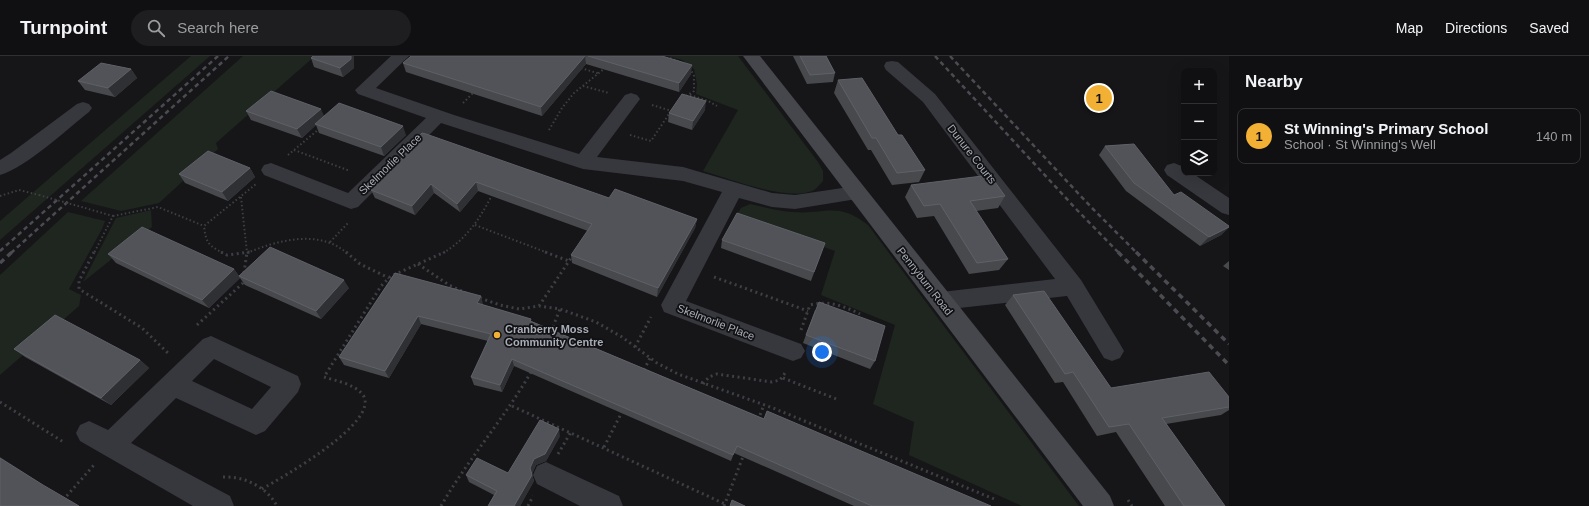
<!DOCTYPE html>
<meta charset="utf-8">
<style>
:root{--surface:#101012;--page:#1e1e20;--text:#f1f3f6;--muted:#9c9d9f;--line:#303032;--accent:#f2b134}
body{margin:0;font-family:Helvetica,sans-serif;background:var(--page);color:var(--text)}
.controls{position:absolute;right:12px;top:12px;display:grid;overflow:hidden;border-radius:8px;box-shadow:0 4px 16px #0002}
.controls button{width:36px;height:36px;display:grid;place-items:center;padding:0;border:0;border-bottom:1px solid var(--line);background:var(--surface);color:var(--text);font:20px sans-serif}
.you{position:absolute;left:822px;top:296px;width:14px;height:14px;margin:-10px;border:3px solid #fff;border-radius:50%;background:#1a73e8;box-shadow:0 0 0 6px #1a73e833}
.badge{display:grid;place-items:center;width:26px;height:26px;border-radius:50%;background:var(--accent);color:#111;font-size:13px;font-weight:700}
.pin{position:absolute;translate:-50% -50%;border:2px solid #fff;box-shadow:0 1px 4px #0006}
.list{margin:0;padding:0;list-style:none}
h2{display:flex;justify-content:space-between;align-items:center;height:52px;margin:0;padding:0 16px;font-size:17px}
h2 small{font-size:13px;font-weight:400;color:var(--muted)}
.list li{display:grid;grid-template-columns:26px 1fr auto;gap:12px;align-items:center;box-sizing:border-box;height:56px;margin:0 8px 8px;padding:0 8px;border:1px solid var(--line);border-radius:8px}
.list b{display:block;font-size:15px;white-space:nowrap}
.list p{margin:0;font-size:13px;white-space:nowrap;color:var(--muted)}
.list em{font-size:13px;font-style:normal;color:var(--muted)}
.icon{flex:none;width:22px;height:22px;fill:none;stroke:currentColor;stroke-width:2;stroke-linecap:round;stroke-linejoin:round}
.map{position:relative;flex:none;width:1229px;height:450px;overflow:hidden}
header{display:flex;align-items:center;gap:24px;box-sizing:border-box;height:56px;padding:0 20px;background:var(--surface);border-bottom:1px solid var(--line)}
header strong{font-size:19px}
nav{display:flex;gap:22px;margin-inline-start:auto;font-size:14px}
.search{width:280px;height:36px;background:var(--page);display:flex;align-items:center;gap:10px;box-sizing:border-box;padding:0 14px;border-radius:22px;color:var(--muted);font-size:15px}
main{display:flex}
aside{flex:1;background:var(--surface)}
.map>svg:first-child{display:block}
</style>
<header>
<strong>Turnpoint</strong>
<div class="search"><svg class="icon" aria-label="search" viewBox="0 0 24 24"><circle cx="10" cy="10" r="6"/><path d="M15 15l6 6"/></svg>Search here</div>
<nav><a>Map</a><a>Directions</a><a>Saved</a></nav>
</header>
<main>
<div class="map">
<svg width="1229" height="450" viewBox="0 0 1229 450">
<rect width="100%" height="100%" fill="#161618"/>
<path fill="#1e261f" d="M191 0H210L0 184V165Z
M243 0H315L216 87 218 93 159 147 121 155 81 145Z
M667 0H738L818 106 823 115V125C820 128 817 132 814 134 790 147 728 122 703 115L738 54 696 38 697 28 694 13 682 4Z
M750 148C764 151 778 155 792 156 826 159 837 145 868 169L1079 450H1022L909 399 914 366 873 348 895 269 821 239 835 195 736 160 741 152Z
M151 154 152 171 83 226 116 162Z
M68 156 105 165 102 173 69 233 81 239 79 250 0 319V219Z"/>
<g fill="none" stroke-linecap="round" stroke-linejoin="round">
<path stroke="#3d3f44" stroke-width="2" stroke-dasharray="1.5 2.5" stroke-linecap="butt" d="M670 2 682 7
M581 12 600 18
M583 30 609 37
M690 39 708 45 717 50
M686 40 694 35V20L690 12
M463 47 475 35
M652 49 672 55
M549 74 562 52 574 37 605 12
M630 79 651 85 669 58
M294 94 350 115
M288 99 319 73
M0 140 19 134 39 139
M241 141 247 197
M85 152 113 160 94 197
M113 160 158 151 204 170
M475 169 548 197
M330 186 349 166
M223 197C208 189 206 187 204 170L256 128
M247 197C278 184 319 173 347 197
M443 197C467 183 481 161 493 137"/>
<path stroke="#3d3f44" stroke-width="3" stroke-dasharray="2 3.5" stroke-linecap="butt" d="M94 196 79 225V233L142 272 169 298
M221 196 227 199 250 196
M346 196 360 208 389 222
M545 196 569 205
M418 208 449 229 466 237
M244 217 247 196
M714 221 808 255
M480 242 500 249 519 253 539 250 560 253 596 266 622 281 657 307 678 318 773 352 994 443
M539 250 573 199
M197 269 243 227V224
M801 274 810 249C828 244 844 250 860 258
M551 276 560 253
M635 291 651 261
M644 314 650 302
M783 322 839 344
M703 328 709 321 717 318 772 326 780 324 785 317
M0 346 65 387
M512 350 725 448
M758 364 764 349
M604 391 622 356
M558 398 571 376
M223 421C244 420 267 431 277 450
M262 433C281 422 381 366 363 339 355 328 336 325 324 321L381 230 391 220 445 196
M63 444 94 409
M1128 444 1132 450
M441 450C468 403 504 363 531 316
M528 450 533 440
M724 450 744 398"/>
<path fill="#37383d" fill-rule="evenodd" d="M391 0H409L376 32 454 59 579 98 625 39 631 37 637 39 640 43 597 101 683 111 772 137 795 139 856 130 863 132 866 137 863 142 795 153 772 151 739 142 686 245 801 288 805 295 801 302 793 305 785 302 664 256 661 249 722 136 683 125 583 113 441 67 358 151 351 153 264 119 261 114 264 109 271 107 348 137 426 62 358 38 355 34Z
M892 5 898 6 935 38 1081 224 1120 288 1124 295 1120 302 1112 305 1104 302 1067 240 941 254 933 251 930 245 933 239 941 236 1055 223 923 46 886 14 884 10 886 6Z
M83 46 89 48 92 52 89 56C66 74 27 111 0 119V104L11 97 77 48Z
M1174 107 1184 111V117H1192L1229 142V159L1222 157 1167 119 1164 114 1167 109Z
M211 280 298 320 301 328 298 336 265 375 256 379 176 342 131 387 230 440 234 450H193L80 385 76 377 80 369 89 365 108 374 203 283ZM214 303 271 331 252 353 192 325Z
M546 406 619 440 623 450H580L537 428 533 419 537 410Z"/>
<path fill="#45474d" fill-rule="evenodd" d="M743 0H760L1110 440 1114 450H1083Z"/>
<path stroke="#4a4c52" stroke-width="2.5" stroke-dasharray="4.5 3.5" stroke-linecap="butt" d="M935 0 1077 154 1119 197
M950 0 1091 151 1137 197
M0 195 218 0
M11 197 229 0"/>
<path stroke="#4a4c52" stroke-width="3.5" stroke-dasharray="5.5 4.5" stroke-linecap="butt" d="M1118 196 1229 309
M1136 196 1229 288
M0 207 12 196"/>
<path stroke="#3d3f44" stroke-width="2" stroke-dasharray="1.5 2.5" stroke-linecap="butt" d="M39 139 85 152"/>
</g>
<path fill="#47494d" d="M354 0V12L343 21 314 11 311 2Z
M411 0H662L691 18 679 36 586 8 542 60 406 16 403 7Z
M793 0H826L835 17 833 26 807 28Z
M131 13 137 22 115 41 85 34 78 25Z
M838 24 898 79 925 114 919 126 892 129 871 94H868L834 37Z
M705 54 692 74 668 66 669 57Z
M246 55 324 60 406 79 384 100 319 77 316 69 302 82 251 64Z
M1105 90 1174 139 1229 170V171L1221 179 1200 190 1126 135 1099 99Z
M400 99 609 142 697 163 695 172 657 241 572 207 571 199 588 175 478 135 460 156 434 137 415 159 375 142 371 134 402 103Z
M250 112 255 121 228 145 185 127 179 118Z
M911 129 1005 140 998 152 976 155 1008 203 999 214 969 218 934 160 917 162 905 141Z
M722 184 825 187 811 225 721 192Z
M108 198 234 213 239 220 349 232 321 263 245 229 240 222 209 252 116 207Z
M1229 205V214L1223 210Z
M395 217 483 249 531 263V265L764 363 991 450H854L734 397 731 405 514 310 502 336 474 329 471 321 488 285 421 268 389 322 344 309 339 301Z
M1013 239 1111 332 1229 341V354L1221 359 1166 368 1225 450H1165L1116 376 1097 380 1063 326 1055 327 1005 249Z
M815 254 875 305 870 313 803 287Z
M14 293 140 304 149 312 111 349 25 301Z
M560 380 546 405 536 409 532 418 534 425 520 450H488L494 439 469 426 466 419 508 417Z"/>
<path fill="#2f3033" d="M351 0H354V12L343 21 340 12Z
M585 0 586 8 542 60 541 51Z
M692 9 691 18 679 36V27Z
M131 13 137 22 115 41 108 32Z
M706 45 705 54 692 74 693 65Z
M321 53 325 62 315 68 316 69 302 82 297 73Z
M403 70 406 79 384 100 381 91Z
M250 112 255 121 228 145 222 136Z
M476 126 478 135 460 156 457 148Z
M431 128 434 137 415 159 412 150Z
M697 163 695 172 657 241 658 232Z
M1229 171 1221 179 1200 190 1209 181Z
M234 213 240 222 209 252 202 244Z
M344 224 349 232 321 263 316 255Z
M481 240 483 248 479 255 477 247Z
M418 260 421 268 389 322 385 315Z
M512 303 514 310 502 336 500 329Z
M140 304 149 312 111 349 101 342Z
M559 373 560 380 546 405 536 409 532 418 530 412 534 403Z
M0 401 54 436 80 450 43 429 0 402Z
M532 419 534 425 520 450H514Z"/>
<path fill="#525359" stroke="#5f6168" d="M313 0H351V3L340 12 311 2Z
M411 0H585L541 51 403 7Z
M588 0H662L692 9 679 27Z
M800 0H826L835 17 810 19Z
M101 7 131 13 108 32 78 25Z
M862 22 898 79H902L925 114 897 117 876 82H872L838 24Z
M271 35 321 53 297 73 246 55Z
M682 38 706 45 693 65 669 57Z
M339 47 403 70 381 91 315 68Z
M422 77 426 78 609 142 615 133 697 163 658 232 571 199 592 168 476 126 457 148 431 128 412 150 371 134 404 100 400 99Z
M1134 88 1174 139 1181 136 1229 170V171L1209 181 1134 127 1105 90Z
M208 95 250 112 222 136 179 118Z
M990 119 1005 140 970 145 1008 203 977 207 940 148 924 150 911 129Z
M737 157 825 187 814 216 722 184Z
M142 171 234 213 202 244 108 198Z
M270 191 344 224 316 255 239 220Z
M395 217 481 240 477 247 531 263 530 265 764 363 767 355 991 450H872L737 390 733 399 512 303 500 329 471 321 491 278 418 260 385 315 339 301Z
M1044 235 1111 332 1209 316 1229 341V351L1162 362 1225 450H1184L1129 368 1109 371 1073 316 1065 318 1013 239Z
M819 246 885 270 875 305 806 279Z
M55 259 140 304 101 342 14 293Z
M540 364 559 373 545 398 534 403 530 412 532 419 514 450H488L497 435 466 419 477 402 508 417Z
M0 402 43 429 79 450H0Z
M732 444 745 450H730Z"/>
<circle fill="#f2b134" stroke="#111113" stroke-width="1.5" cx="497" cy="279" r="4"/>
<g text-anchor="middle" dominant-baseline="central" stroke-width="3.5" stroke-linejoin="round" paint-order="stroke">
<g font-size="11" fill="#a8adb8" stroke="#111113">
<text transform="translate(972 98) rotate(52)">Dunure Courts</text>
<text transform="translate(390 108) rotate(-44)">Skelmorlie Place</text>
<text transform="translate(925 225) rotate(52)">Pennyburn Road</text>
<text transform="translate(716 266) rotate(21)">Skelmorlie Place</text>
</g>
<g font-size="11" font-weight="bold" fill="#a8adb8" stroke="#111113" text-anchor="start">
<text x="505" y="273">Cranberry Moss<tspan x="505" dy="13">Community Centre</tspan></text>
</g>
</g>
</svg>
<div class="controls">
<button>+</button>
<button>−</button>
<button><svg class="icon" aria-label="layers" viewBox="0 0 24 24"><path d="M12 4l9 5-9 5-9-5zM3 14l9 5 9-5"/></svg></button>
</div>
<div class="you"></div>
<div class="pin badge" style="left:1099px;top:42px">1</div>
</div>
<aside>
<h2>Nearby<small></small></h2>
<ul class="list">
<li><span class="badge">1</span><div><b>St Winning's Primary School</b><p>School · St Winning's Well</p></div><em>140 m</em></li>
</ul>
</aside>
</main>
